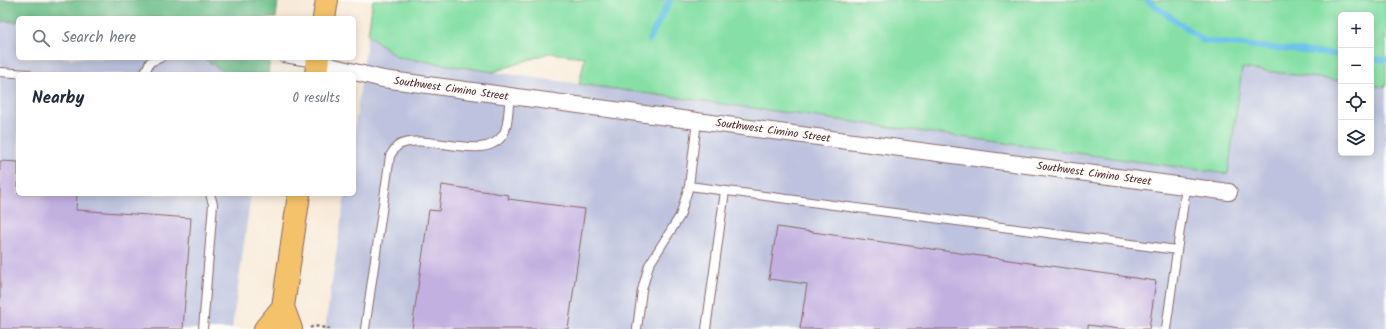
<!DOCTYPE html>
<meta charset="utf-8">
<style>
:root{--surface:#fff;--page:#f6f6f7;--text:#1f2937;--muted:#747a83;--line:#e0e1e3}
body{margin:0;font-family:Kalam,sans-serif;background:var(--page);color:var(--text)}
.controls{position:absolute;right:12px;top:12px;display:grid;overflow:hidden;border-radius:6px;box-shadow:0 2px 10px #0003}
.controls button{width:36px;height:36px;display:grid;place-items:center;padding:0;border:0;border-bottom:1px solid var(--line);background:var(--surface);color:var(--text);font:20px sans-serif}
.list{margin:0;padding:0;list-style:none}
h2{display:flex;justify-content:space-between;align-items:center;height:52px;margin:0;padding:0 16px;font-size:17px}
h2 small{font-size:13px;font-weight:400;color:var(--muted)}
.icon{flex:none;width:22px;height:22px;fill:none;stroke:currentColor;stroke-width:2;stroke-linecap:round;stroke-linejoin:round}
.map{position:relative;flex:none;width:1386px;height:329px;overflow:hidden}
.search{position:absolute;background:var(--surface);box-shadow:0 2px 10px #0003;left:16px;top:16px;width:340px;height:44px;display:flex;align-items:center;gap:10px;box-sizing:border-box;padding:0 14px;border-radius:6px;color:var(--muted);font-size:15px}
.panel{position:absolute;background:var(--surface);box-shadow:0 2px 10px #0003;left:16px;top:72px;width:340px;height:124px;border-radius:6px}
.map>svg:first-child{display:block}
</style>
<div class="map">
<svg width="1386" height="329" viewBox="0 0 1386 329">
<rect width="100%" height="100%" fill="#fdfcf7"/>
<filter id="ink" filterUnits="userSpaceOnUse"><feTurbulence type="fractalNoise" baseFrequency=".025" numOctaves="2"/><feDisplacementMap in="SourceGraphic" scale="8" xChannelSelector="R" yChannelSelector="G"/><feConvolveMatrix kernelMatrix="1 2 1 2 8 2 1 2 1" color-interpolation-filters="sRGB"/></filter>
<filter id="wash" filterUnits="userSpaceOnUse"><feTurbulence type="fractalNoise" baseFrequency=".012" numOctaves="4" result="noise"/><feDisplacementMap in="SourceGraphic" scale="16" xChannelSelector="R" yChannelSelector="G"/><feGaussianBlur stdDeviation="0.9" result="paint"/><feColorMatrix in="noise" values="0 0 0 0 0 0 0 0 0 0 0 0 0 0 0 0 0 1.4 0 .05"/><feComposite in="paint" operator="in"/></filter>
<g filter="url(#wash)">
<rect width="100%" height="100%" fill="#f8ead8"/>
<path fill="#bdc3de" d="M0 21 18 22V58H204L225 74H18V194H251L232 329H0Z
M368 34 397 57 493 72 1228 174 1242 68 1341 81V153H1371V85L1386 87V329H325L345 194H354V132Z"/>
<path fill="#86e0a5" stroke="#688068" d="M373 0H1386V87L1371 85V15H1341V81L1242 68 1228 174 579 84 585 57 549 53 493 72 397 57 368 34Z"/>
<path fill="#6cbe8a" stroke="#5b6e5a" d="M0 0H278L276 18H18V22L0 21Z
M204 58H270L268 74H225Z"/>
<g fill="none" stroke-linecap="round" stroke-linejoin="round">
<path stroke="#69c3e7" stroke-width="6" d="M1147 0 1204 41 1341 55
M649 40 670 0
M1371 58 1386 60"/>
</g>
<g id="blocks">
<path fill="#c2b0e0" d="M0 161 18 162V194H77L76 210 191 218 183 329H0Z
M442 185 509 195 508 199 585 209 568 329H412L429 210 439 211Z
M777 227 1156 281 1149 329H1119L1088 325V329H800L807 284 769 279Z"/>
</g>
</g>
<g filter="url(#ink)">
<use href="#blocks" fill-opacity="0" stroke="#876668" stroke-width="1"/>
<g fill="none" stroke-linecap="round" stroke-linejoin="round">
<g stroke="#876668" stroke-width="10">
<path id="lane" d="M283 58 316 63
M0 72 28 74
M144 74 150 62 160 58
M689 186 1177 250
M203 329 213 204 210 194
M365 329 390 156C392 153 395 147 399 145 426 131 487 165 504 133 509 123 508 108 510 97
M637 329 642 290 649 265 680 216 689 186 697 121
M706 329 725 191
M1166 329 1186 187"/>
</g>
<g stroke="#876668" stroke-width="18">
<path id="street" d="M318 63 383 79 1229 192"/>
</g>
<g stroke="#876668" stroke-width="24">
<path id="primary" d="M324 18 327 0
M316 74 318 58
M265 329 283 307
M291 329 283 307 299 194"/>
</g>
<path stroke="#876668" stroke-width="2.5" stroke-dasharray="3 3" stroke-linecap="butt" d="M310 328 314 326 331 329"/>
<use href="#lane" stroke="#fff" stroke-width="8"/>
<use href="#street" stroke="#fff" stroke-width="16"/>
<use href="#primary" stroke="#f3c26a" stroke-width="22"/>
</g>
</g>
<g text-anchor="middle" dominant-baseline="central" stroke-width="4" stroke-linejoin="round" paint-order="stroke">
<g font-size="11" fill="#4a1f2b" stroke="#fdfcf7">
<text transform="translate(451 89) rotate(8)">Southwest Cimino Street</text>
<text transform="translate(773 131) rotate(8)">Southwest Cimino Street</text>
<text transform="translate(1094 174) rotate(8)">Southwest Cimino Street</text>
</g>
</g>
</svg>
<div class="controls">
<button>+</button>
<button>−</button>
<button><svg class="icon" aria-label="locate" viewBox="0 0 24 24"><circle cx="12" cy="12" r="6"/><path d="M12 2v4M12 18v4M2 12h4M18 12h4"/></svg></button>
<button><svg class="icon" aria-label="layers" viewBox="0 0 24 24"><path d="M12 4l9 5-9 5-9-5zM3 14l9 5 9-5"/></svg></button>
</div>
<div class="search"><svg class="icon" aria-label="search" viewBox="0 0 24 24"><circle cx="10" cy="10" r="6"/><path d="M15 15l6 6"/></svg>Search here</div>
<section class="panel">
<h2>Nearby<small>0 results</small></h2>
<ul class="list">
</ul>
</section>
</div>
